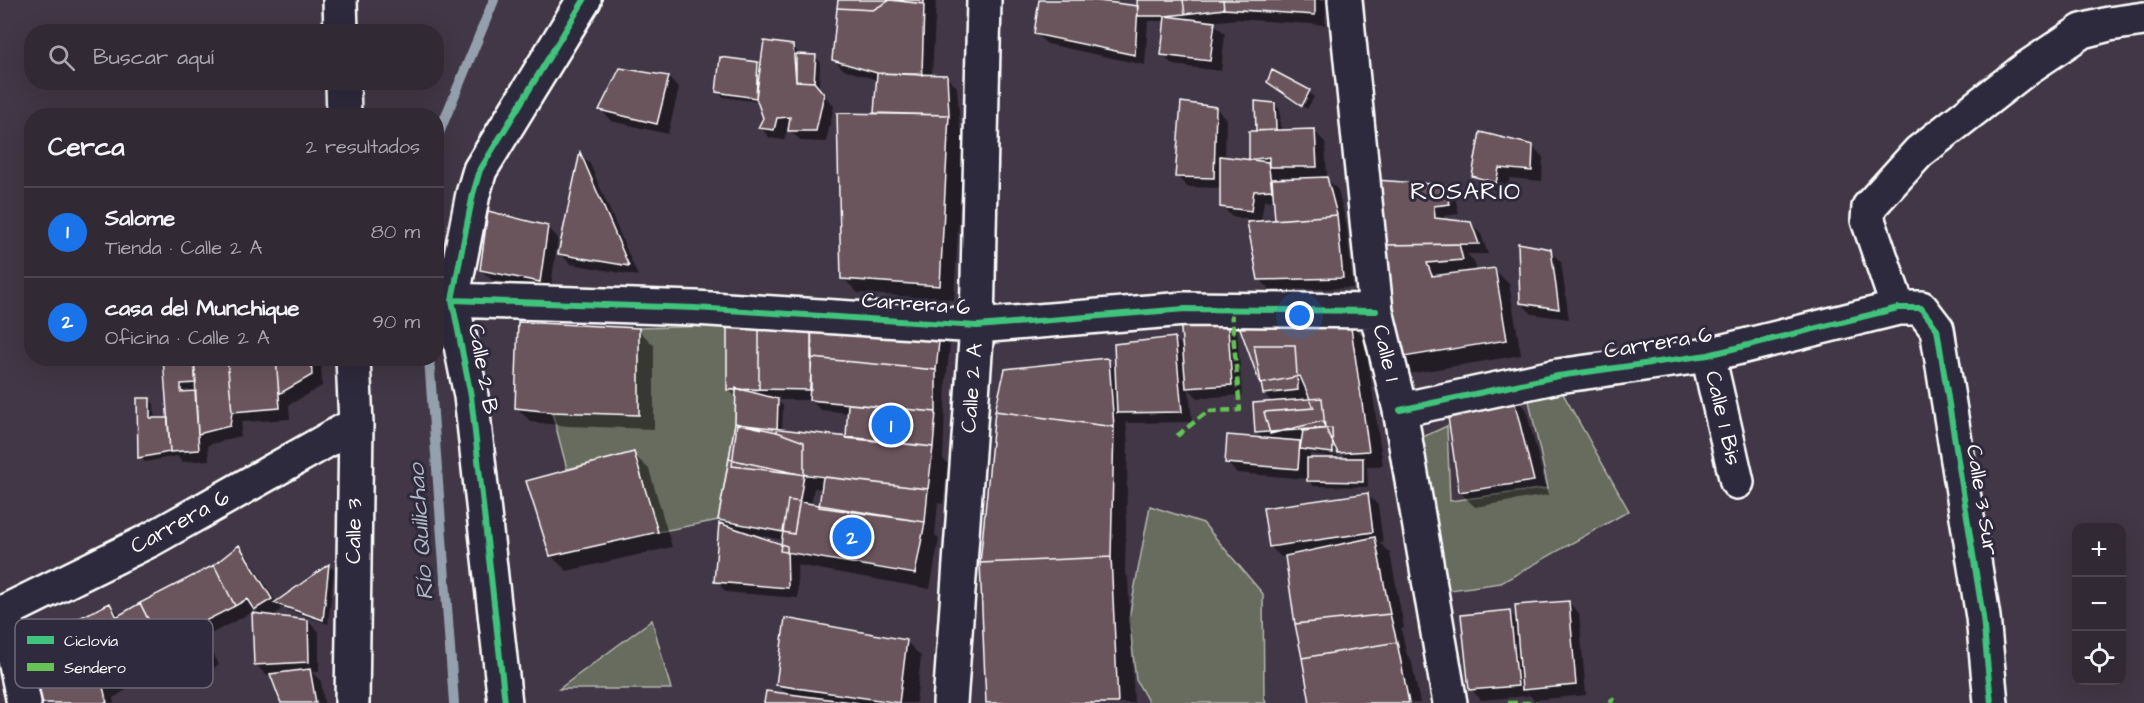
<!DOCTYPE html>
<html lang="es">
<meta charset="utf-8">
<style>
:root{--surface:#312934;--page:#39313c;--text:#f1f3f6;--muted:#a8a6ac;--line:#4c454f;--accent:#1a73e8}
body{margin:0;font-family:"Architects Daughter",sans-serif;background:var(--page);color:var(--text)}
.controls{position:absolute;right:18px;bottom:18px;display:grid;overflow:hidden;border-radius:12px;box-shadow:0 6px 24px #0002}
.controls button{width:54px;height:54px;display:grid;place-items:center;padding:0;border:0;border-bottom:2px solid var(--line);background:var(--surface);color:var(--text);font:30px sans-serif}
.you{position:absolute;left:1300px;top:316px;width:21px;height:21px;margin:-15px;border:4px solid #fff;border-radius:50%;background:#1a73e8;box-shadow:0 0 0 9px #1a73e833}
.badge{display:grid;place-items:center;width:39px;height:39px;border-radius:50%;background:var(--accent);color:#fff;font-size:20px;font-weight:700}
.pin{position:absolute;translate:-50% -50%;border:3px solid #fff;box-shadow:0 2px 6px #0006}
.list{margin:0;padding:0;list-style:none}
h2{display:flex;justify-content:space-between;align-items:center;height:78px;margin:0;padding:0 24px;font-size:26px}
h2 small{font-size:20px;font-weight:400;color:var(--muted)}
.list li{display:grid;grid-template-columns:39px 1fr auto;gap:18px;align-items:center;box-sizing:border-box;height:90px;padding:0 24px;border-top:2px solid var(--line)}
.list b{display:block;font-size:22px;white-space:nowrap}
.list p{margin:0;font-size:20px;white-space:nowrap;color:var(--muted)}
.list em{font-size:20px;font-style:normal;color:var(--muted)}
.icon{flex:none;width:33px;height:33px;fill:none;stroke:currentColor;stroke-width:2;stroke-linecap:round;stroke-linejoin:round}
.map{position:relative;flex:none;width:2144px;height:703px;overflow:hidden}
.search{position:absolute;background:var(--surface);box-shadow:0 6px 24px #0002;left:24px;top:24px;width:420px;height:66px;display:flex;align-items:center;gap:15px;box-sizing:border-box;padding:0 21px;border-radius:24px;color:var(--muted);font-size:22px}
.panel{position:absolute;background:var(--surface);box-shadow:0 6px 24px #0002;left:24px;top:108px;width:420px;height:258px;border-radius:24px}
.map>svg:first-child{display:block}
</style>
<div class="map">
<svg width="2144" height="703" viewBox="0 0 2144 703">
<rect width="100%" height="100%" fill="#413746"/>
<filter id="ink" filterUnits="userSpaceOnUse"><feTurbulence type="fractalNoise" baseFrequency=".0167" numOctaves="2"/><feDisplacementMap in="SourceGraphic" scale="12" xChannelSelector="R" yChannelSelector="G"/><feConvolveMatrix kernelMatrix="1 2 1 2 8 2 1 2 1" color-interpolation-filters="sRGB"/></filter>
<g filter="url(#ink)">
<path fill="#676c5e" stroke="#b3b6ae" stroke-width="1.5" d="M753 325 764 384 754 393 736 388 735 423 718 520 658 532 634 453 567 469 552 412 639 415V328Z
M1557 383 1629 511 1501 583 1443 591 1424 474 1423 437 1447 426 1450 501 1548 488 1528 396Z
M1150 506 1203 523 1263 594 1264 697 1266 703H1149L1136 680 1129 618Z
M652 620 671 689H559Z"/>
<path fill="#0007" fill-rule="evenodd" d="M839 0H936L932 76 946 77 957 87 960 127 964 132 954 300 858 293 843 278 878 116 876 113 878 80 844 70 833 59Z
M1041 0H1079L1139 8V0H1326L1325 25 1236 19 1213 22 1225 34 1221 71 1173 65 1162 55 1166 21H1148L1145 65 1047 44 1036 34Z
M792 46 802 56H815L820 62 819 87H817L834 106 826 142 801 141 788 128 784 140 770 138 760 127 765 118 759 102 723 97 718 91 757 63 762 68Z
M668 77 679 88 668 134 611 121 601 110Z
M1274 87 1309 92 1314 97 1307 109Z
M1275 104 1280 110 1281 132 1314 131 1325 142 1327 179 1338 190 1347 227 1353 288 1270 290 1260 279 1277 222 1275 200 1264 201 1261 221 1232 217 1222 206V188L1187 187 1177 176 1216 108 1226 119 1225 159 1250 162 1251 132H1259ZM1279 177H1294V180H1279Z
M1532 146 1543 157 1542 181 1510 178 1506 193 1485 187 1474 176Z
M581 155 590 164 638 276 571 264 560 254Z
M1444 186 1455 197 1459 214 1444 216 1445 220 1470 223 1481 234 1488 254H1467L1474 261 1477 272 1494 269 1509 284 1521 355 1408 374 1393 359 1382 244Z
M548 227 558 238 550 292 492 280 481 270Z
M1550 251 1561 262 1569 319 1532 314 1521 303Z
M1226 316 1237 327 1242 395 1198 398 1189 389 1192 422 1129 423 1126 421 1128 443 1125 574 1128 577 1134 703H987L1108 362 1117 370 1175 339 1184 348Z
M728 318 939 334 950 345 946 381 943 459 948 464 943 504 938 503 935 535 939 539 930 589 797 565 798 598 726 592 716 581 728 528 719 519 734 433 737 398 729 390ZM809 346H813L812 375H809ZM777 400H810L821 410 849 413 847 438 782 431 783 406ZM814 488 823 489 820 507 811 505ZM752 534 783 540 782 546 752 536Z
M1350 323 1365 338 1383 466 1367 467 1368 487 1313 486 1308 479 1237 473 1227 463 1263 439 1256 432 1273 403 1264 394ZM1307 390 1312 400H1308ZM1305 448 1341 452 1346 459H1338V455L1309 452ZM1310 454 1336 457V459H1310Z
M638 330 654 345V429L568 426 531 422 516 407Z
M164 358H321L322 386 289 405 290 419 242 422 240 436 208 445 209 460 182 462 177 456 145 462 140 457 149 399 154 404 155 420H169Z
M1511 394 1526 409 1548 495 1475 507 1460 492Z
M633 454 649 469 672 547 567 571 551 556Z
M1367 494 1378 505 1383 542H1379L1390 553 1404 628 1401 629 1407 655 1411 659 1420 703H1311L1286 556 1281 557 1270 546Z
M239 547 249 558 277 603 329 566 334 570 328 624 279 607 281 610 271 617 308 621 319 632V672H312L321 681 324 703H283L272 675H266L256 665 262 616 256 610 205 637 219 665 186 681 178 673 150 682 140 672 131 647 117 654 126 690 113 698 114 703H40L36 678 22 648 110 605 121 616 215 567Z
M1569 603 1579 613 1586 695 1534 700 1527 693 1528 696 1481 700 1471 689 1509 612 1518 621Z
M906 641 921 656 916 703H765L788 695 777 685Z"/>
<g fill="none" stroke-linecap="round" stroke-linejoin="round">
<path stroke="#94a0ad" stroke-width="10" d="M436 140 494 0
M429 358 454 703"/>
</g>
<path fill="#6b545b" stroke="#fff" stroke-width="1.5" d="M838 0H924V4L890 0 873 10 837 8Z
M890 0 924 4 922 75 877 73 832 60 837 8 873 10Z
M1039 0H1091L1138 6 1135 55 1034 34Z
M1137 0H1183L1185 14 1165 16H1138Z
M1183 0H1223L1224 9 1185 14Z
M1223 0H1315V15L1224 9Z
M1165 16 1215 22 1210 61 1161 55Z
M764 41 793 45 796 81 814 82 824 94 816 131H788L790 117 777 118 774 130 758 128 763 118 756 98Z
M796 54 816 55 814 82 796 81Z
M720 57 758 62 756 98 716 92Z
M620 68 669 76 657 124 599 110Z
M1272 70 1310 90 1302 106 1267 82Z
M877 73 947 75 949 115 874 113Z
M1255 101 1275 103 1276 130 1256 131Z
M1181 102 1216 107 1214 178 1175 177Z
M837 113 949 115 940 286 841 279Z
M1315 129 1317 167H1269V157L1249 160V131Z
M1480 132 1533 145 1532 171 1499 168 1496 183 1472 176Z
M580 152 629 266 558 254Z
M1220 156 1268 162 1272 190 1254 191 1251 211 1220 207Z
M1327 177 1337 215 1275 220 1272 179Z
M1376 180 1445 185 1450 204 1434 206 1435 218 1471 222 1479 244 1381 245Z
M488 211 548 226 540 282 480 270Z
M1337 215 1343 278 1258 280 1247 222Z
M1518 243 1551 249 1559 309 1520 303Z
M1459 244 1463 260 1427 263 1432 276 1495 268 1507 340 1392 359 1381 245Z
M1227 315 1232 385 1186 388 1180 318Z
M727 316 759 318V389L727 390Z
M1236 317 1350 321 1369 451 1338 453 1322 421 1270 434 1264 412 1314 408 1300 376 1260 384Z
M759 318H811V390L759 389Z
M811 318 940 332 936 370 812 358Z
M518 322 639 328V415L552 412 515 408Z
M1175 337 1182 412 1117 413 1114 344Z
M1254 345H1295L1298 390 1263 394Z
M163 358H194L196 383 181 384V392L195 391 199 450 170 452Z
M194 358H227L232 412 230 426 198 434Z
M227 358H276L280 408 232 412Z
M276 358H311L312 375 279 394Z
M812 358 936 370V412L809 400Z
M1106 358 1109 360 1114 427 995 411 1005 369Z
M736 388 778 399 777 432 735 423Z
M1512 392 1534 481 1459 492 1447 410Z
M137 398H150V418H168L170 452 138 458Z
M1322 398 1325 428 1255 433 1253 403Z
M848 404 936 412 933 447 846 438Z
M995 411 1114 427 1111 557 980 563Z
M735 423 777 432 804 442V475L729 459Z
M737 424 933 447 928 489 732 466Z
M1332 428 1333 453 1300 449 1303 431Z
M1227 435 1300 441 1298 469 1225 463Z
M634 452 658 532 550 556 526 481Z
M1307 458H1363V482L1307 481Z
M729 459 804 475 794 534 718 520Z
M823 477 928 489 925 522 819 507Z
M1368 493 1373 532 1269 547 1263 508Z
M788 500 925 522 915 574 780 551Z
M719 523 787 546 788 588 714 582Z
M1375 537 1390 614 1295 624 1285 556Z
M239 545 272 599 254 610 247 599 235 606 214 565Z
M1111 557 1118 703H986L980 563Z
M329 564 323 620 274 603Z
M214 565 235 606 195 626 209 654 174 671 140 603Z
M1569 601 1576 685 1522 690 1515 605Z
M110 603 125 634 35 678 20 647Z
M140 603 170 662 138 673 125 634 116 617Z
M1510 610 1518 686 1469 690 1461 615Z
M252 613 308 620 309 662 254 665Z
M1390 614 1397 642 1302 658 1295 624Z
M785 618 907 640 899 703 776 685Z
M1397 642 1409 703H1310L1302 658Z
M107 643 116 679 103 687 107 703H39L35 678Z
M310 669 316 703H281L270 674Z
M766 691 859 703H764Z"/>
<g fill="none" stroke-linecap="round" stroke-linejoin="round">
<g stroke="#fff" stroke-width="38">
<path id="street" d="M340 0 341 32
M1345 0 1376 311 1400 410 1450 703
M343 82 344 116
M452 300 695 308 977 326 1185 309 1376 311
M1898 308 1868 220 1869 207 1919 152 2027 68 2082 31 2109 24 2144 19
M1708 355 1737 482
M1400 410 1558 376 1708 355 1898 308H1921L1937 329 1983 617 1991 703
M5 613 24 703
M0 614 150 540 356 424
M352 703 356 424 353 358
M505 703 471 396 452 300 473 194 480 170 584 0
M950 703 977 326 984 0"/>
</g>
<use href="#street" stroke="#2f2a3d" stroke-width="33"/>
<path stroke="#66c356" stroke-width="4.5" stroke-dasharray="9 4.5" stroke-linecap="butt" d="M1177 436 1208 411 1240 410 1231 310
M1508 703H1537
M1610 703 1614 698"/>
<g stroke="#2f2a3d" stroke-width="10">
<path id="cycleway" d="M452 300 695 308 977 326 1185 309 1376 311
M1400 410 1558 376 1708 355 1898 308H1921L1937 329 1983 617 1991 703
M505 703 471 396 452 300 473 194 480 170 584 0"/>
</g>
<use href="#cycleway" stroke="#40c37c" stroke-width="6"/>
</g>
</g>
<g text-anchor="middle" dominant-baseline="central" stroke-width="6" stroke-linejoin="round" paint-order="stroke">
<g font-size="22" fill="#fff" stroke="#2f2a3d">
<text transform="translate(916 304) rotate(4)">Carrera 6</text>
<text transform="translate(1658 343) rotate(-9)">Carrera 6</text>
<text transform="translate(1386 353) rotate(77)">Calle 1</text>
<text transform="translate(483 369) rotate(80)">Calle 2 B</text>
<text transform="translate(972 388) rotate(-86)">Calle 2 A</text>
<text transform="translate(1723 418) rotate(77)">Calle 1 Bis</text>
<text transform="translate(1982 500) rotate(81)">Calle 3 Sur</text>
<text transform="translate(180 522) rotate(-29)">Carrera 6</text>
<text transform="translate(354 531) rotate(-89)">Calle 3</text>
</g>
<g font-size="24" letter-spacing="1.5" fill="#fff" stroke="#2f2a3d">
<text x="1466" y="192">ROSARIO</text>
</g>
<g font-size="24" font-style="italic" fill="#aeb8c2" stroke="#2f2a3d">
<text transform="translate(421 532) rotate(-94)">Río Quilichao</text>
</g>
</g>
<rect x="15" y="619" width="198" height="69" rx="9" fill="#2f2a3d" stroke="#6d6a77" stroke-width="1.5"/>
<rect x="27" y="636" width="27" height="8" fill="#40c37c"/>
<rect x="27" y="663" width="27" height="8" fill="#66c356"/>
<g font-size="16" fill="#fff">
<text x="64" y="646">Ciclovía</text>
<text x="64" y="673">Sendero</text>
</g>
</svg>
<div class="controls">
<button>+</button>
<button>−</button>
<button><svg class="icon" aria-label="locate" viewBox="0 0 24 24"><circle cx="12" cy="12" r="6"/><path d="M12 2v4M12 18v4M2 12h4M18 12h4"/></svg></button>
</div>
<div class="you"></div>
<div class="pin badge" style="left:891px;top:425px">1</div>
<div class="pin badge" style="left:852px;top:537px">2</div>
<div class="search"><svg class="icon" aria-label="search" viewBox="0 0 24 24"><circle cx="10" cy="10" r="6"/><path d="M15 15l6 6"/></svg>Buscar aquí</div>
<section class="panel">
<h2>Cerca<small>2 resultados</small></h2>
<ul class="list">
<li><span class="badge">1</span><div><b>Salome</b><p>Tienda · Calle 2 A</p></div><em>80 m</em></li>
<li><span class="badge">2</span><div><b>casa del Munchique</b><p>Oficina · Calle 2 A</p></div><em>90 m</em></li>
</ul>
</section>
</div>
